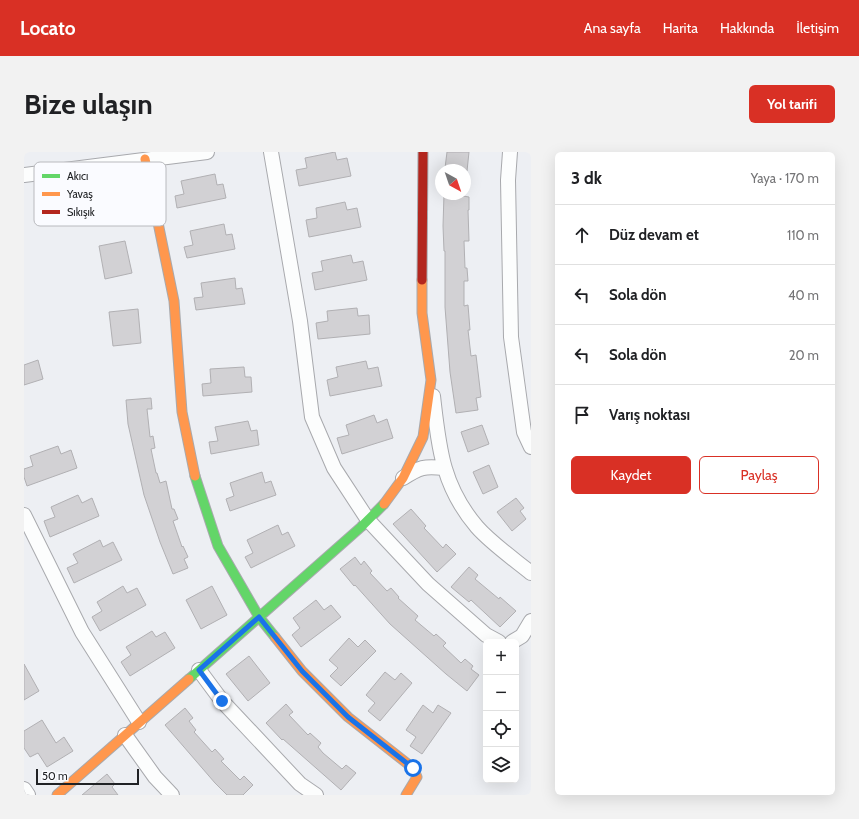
<!DOCTYPE html>
<html lang="tr">
<meta charset="utf-8">
<style>
:root{--surface:#fff;--page:#f2f2f2;--text:#202124;--muted:#757577;--line:#e0e0e0;--accent:#d93025}
body{margin:0;font-family:Cabin,sans-serif;background:var(--page);color:var(--text)}
.controls{position:absolute;right:12px;bottom:12px;display:grid;overflow:hidden;border-radius:6px;box-shadow:0 4px 16px #0002}
.controls button{width:36px;height:36px;display:grid;place-items:center;padding:0;border:0;border-bottom:1px solid var(--line);background:var(--surface);color:var(--text);font:20px sans-serif}
.compass{position:absolute;left:411px;top:12px;width:36px;height:36px;border-radius:50%;background:var(--surface);box-shadow:0 4px 16px #0002;rotate:140deg}
.scale{position:absolute;left:12px;bottom:10px;width:103px;box-sizing:border-box;padding-left:4px;border:2px solid #202225;border-top:0;font-size:11px;line-height:14px;white-space:nowrap;color:#202225;-webkit-text-stroke:3px #fafbff;paint-order:stroke}
.stop{position:absolute;width:12px;height:12px;margin:-9px;border:3px solid #1a73e8;border-radius:50%;background:#fff}
.stop.end{background:#1a73e8;border-color:#fff;box-shadow:0 1px 4px #0008}
.list{margin:0;padding:0;list-style:none}
h2{display:flex;justify-content:space-between;align-items:center;height:52px;margin:0;padding:0 16px;font-size:17px}
h2 small{font-size:13px;font-weight:400;color:var(--muted)}
.list li{display:grid;grid-template-columns:26px 1fr auto;gap:12px;align-items:center;box-sizing:border-box;height:60px;padding:0 16px;border-top:1px solid var(--line)}
.list b{display:block;font-size:15px;white-space:nowrap}
.list em{font-size:13px;font-style:normal;color:var(--muted)}
.actions{display:flex;gap:8px;padding:12px 16px}
.actions a{flex:1;padding:9px 0;border:1px solid var(--accent);border-radius:6px;text-align:center;font-size:14px;color:var(--accent)}
.actions .main{background:var(--accent);color:#fff}
.icon{flex:none;width:22px;height:22px;fill:none;stroke:currentColor;stroke-width:2;stroke-linecap:round;stroke-linejoin:round}
.map{position:relative;flex:none;width:507px;height:643px;overflow:hidden;border-radius:6px}
header{display:flex;align-items:center;gap:24px;box-sizing:border-box;height:56px;padding:0 20px;background:var(--accent);color:#fff}
header strong{font-size:19px}
nav{display:flex;gap:22px;margin-inline-start:auto;font-size:14px}
.intro{display:flex;align-items:center;justify-content:space-between;box-sizing:border-box;height:96px;padding:0 24px}
h1{margin:0;font-size:28px}
.button{padding:10px 18px;border-radius:6px;background:var(--accent);color:#fff;font-size:14px;font-weight:700}
main{display:flex;gap:24px;padding:0 24px}
aside{flex:1;background:var(--surface);border-radius:6px;box-shadow:0 4px 16px #0002}
.map>svg:first-child{display:block}
</style>
<header>
<strong>Locato</strong>
<nav><a>Ana sayfa</a><a>Harita</a><a>Hakkında</a><a>İletişim</a></nav>
</header>
<div class="intro"><h1>Bize ulaşın</h1><a class="button">Yol tarifi</a></div>
<main>
<div class="map">
<svg width="507" height="643" viewBox="0 0 507 643">
<rect width="100%" height="100%" fill="#edeff3"/>
<path fill="#d2d1d4" stroke="#b1b0b3" d="M311 0 313 8 323 6 327 24 275 34 272 18 283 16 281 6Z
M423 0H445L443 19 421 16Z
M191 22 193 33 199 32 202 46 153 56 151 44 160 42 157 29Z
M420 42H440L439 44 445 45V58H444L445 89H440L441 116H443L444 129H440V154L444 153 446 178H444L447 204 452 203 457 245 452 246 454 258 432 261 426 220 421 155V99H420L419 74Z
M321 50 323 58 333 56 337 75 285 85 282 68 293 66 292 56Z
M200 72 202 83 208 82 211 97 163 106 160 95 169 93 166 79Z
M101 89 108 121 81 127 75 94Z
M327 103 329 111 339 109 343 128 291 138 288 121 299 119 297 109Z
M211 126 212 137 218 136 221 152 172 158 170 146 179 145 177 131Z
M333 156 334 164 345 163 346 182 294 187 292 171 304 169 303 159Z
M114 157 117 191 89 194 85 160Z
M14 208 19 227 0 233V213Z
M342 209 344 217 354 215 358 234 306 244 303 228 314 225 312 215Z
M220 215 221 225H227L228 240 179 244 178 232 187 231 186 217Z
M127 246 128 257H123L126 285 129 284 131 296 127 297 132 321H133L136 331 142 329 148 357H150L154 367 149 369 158 395 159 394 164 405 160 407 164 416 149 422 136 390 120 343 104 272 102 248Z
M350 263 353 271 363 267 369 286 318 302 313 286 325 283 322 273Z
M224 269 227 279 233 278 235 293 187 302 185 290 194 289 191 275Z
M458 273 465 292 444 300 437 280Z
M34 294 37 302 47 298 53 316 3 334 0 325V317L9 314 6 304Z
M465 313 474 335 459 342 449 320Z
M238 320 241 331 247 329 252 343 206 359 202 347 210 344 206 331Z
M54 343 58 351 68 346 75 364 26 385 20 369 31 365 27 355Z
M492 346 500 356 496 359 502 367 488 379 473 360Z
M387 357 402 374 400 376 419 396 422 392 432 402 413 420 369 372Z
M254 373 258 383 264 380 271 394 227 416 221 405 229 401 223 388Z
M76 388 79 395 89 390 98 408 50 431 43 416 54 411 49 402Z
M331 405 337 413 340 409 348 419 346 421 363 439 367 436 375 445 374 446 394 464 391 468 410 484 412 482 422 491 419 494 437 511 441 507 449 514 447 517 455 523 443 539 422 522 366 472 331 433 330 434 316 417Z
M445 415 454 423 451 427 475 447 476 445 492 459 476 475 447 448 445 450 427 435Z
M99 434 103 441 113 436 122 453 76 479 68 465 78 459 73 450Z
M188 434 203 463 177 477 162 448Z
M292 448 300 458 307 453 317 465 277 495 268 483 276 476 269 466Z
M128 479 132 485 141 480 151 496 106 524 97 510 107 503 102 495Z
M325 486 334 495 341 488 352 499 317 534 306 524 314 516 305 508Z
M225 504 246 531 224 549 202 522Z
M0 512 15 539 0 548Z
M361 520 371 528 377 521 388 531 356 569 344 559 351 551 342 543Z
M262 552 269 560 265 563 284 583 286 581 297 591 294 595 299 601 318 617 322 613 332 621 317 638 259 587 258 588 242 571Z
M399 553 409 561 414 553 427 561 398 602 386 594 392 585 382 578Z
M161 556 169 566 165 569 172 578 170 580 188 600 191 597 200 607 197 609 216 628 220 624 229 633 219 643H203L191 631 141 573Z
M18 568 32 591 40 585 49 599 23 615 14 601 6 605 0 596V579Z
M83 622 91 632 88 635 94 643H58Z"/>
<g fill="none" stroke-linecap="round" stroke-linejoin="round">
<g stroke="#a8a9ad" stroke-width="16">
<path id="street" d="M247 0 276 169 288 265 310 316 344 368 404 432 462 483 475 490
M486 0 484 28 487 185 500 280 507 295
M0 23 183 0
M409 244C415 296 418 334 453 375 467 391 491 408 507 421
M379 326C396 315 400 314 420 316
M0 363 58 480 115 570
M488 490 498 484 507 469
M175 518 198 549 276 632 292 643
M101 583 131 625 148 643
M0 637 4 643"/>
</g>
<g stroke="#a8a9ad" stroke-width="11">
<path id="fast" d="M171 324 194 394 235 465 251 485
M165 527 337 375 360 352"/>
</g>
<g stroke="#a8a9ad" stroke-width="11">
<path id="slow" d="M121 7 150 149 158 260 171 324
M360 352 379 326 399 285 407 228 398 161V128
M251 485 278 519 324 565 389 616 393 625 382 643
M33 643 165 527"/>
</g>
<g stroke="#a8a9ad" stroke-width="11">
<path id="jam" d="M398 128 399 0"/>
</g>
<use href="#street" stroke="#fcfdfd" stroke-width="14"/>
<use href="#fast" stroke="#63d668" stroke-width="9"/>
<use href="#slow" stroke="#ff974d" stroke-width="9"/>
<use href="#jam" stroke="#b3261e" stroke-width="9"/>
</g>
<g fill="none" stroke-linecap="round" stroke-linejoin="round">
<path stroke="#1a73e8" stroke-width="5" d="M198 549 175 518 235 465 278 519 324 565 389 616"/>
</g>
<rect x="10" y="10" width="132" height="64" rx="6" fill="#fafbff" stroke="#b9babe" stroke-width="1"/>
<rect x="18" y="22" width="18" height="4" fill="#63d668"/>
<rect x="18" y="40" width="18" height="4" fill="#ff974d"/>
<rect x="18" y="58" width="18" height="4" fill="#b3261e"/>
<g font-size="11" fill="#202225">
<text x="43" y="28">Akıcı</text>
<text x="43" y="46">Yavaş</text>
<text x="43" y="64">Sıkışık</text>
</g>
</svg>
<div class="controls">
<button>+</button>
<button>−</button>
<button><svg class="icon" aria-label="locate" viewBox="0 0 24 24"><circle cx="12" cy="12" r="6"/><path d="M12 2v4M12 18v4M2 12h4M18 12h4"/></svg></button>
<button><svg class="icon" aria-label="layers" viewBox="0 0 24 24"><path d="M12 4l9 5-9 5-9-5zM3 14l9 5 9-5"/></svg></button>
</div>
<svg class="compass" viewBox="-18 -18 36 36"><path d="M0-13l5 13h-10z" fill="#e53935"/><path d="M0 13l5-13h-10z" fill="#757577"/></svg>
<div class="scale">50 m</div>
<div class="stop" style="left:389px;top:616px"></div>
<div class="stop end" style="left:198px;top:549px"></div>
</div>
<aside>
<h2>3 dk<small>Yaya · 170 m</small></h2>
<ul class="list">
<li><svg class="icon" aria-label="ahead" viewBox="0 0 24 24"><path d="M12 20V5M6 11l6-6 6 6"/></svg><div><b>Düz devam et</b></div><em>110 m</em></li>
<li><svg class="icon" aria-label="left" viewBox="0 0 24 24"><path d="M17 20v-9H6M10 6l-5 5 5 5"/></svg><div><b>Sola dön</b></div><em>40 m</em></li>
<li><svg class="icon" aria-label="left" viewBox="0 0 24 24"><path d="M17 20v-9H6M10 6l-5 5 5 5"/></svg><div><b>Sola dön</b></div><em>20 m</em></li>
<li><svg class="icon" aria-label="arrive" viewBox="0 0 24 24"><path d="M6 21V4h12l-3 4 3 4H6"/></svg><div><b>Varış noktası</b></div></li>
</ul>
<div class="actions"><a class="main">Kaydet</a><a>Paylaş</a></div>
</aside>
</main>
